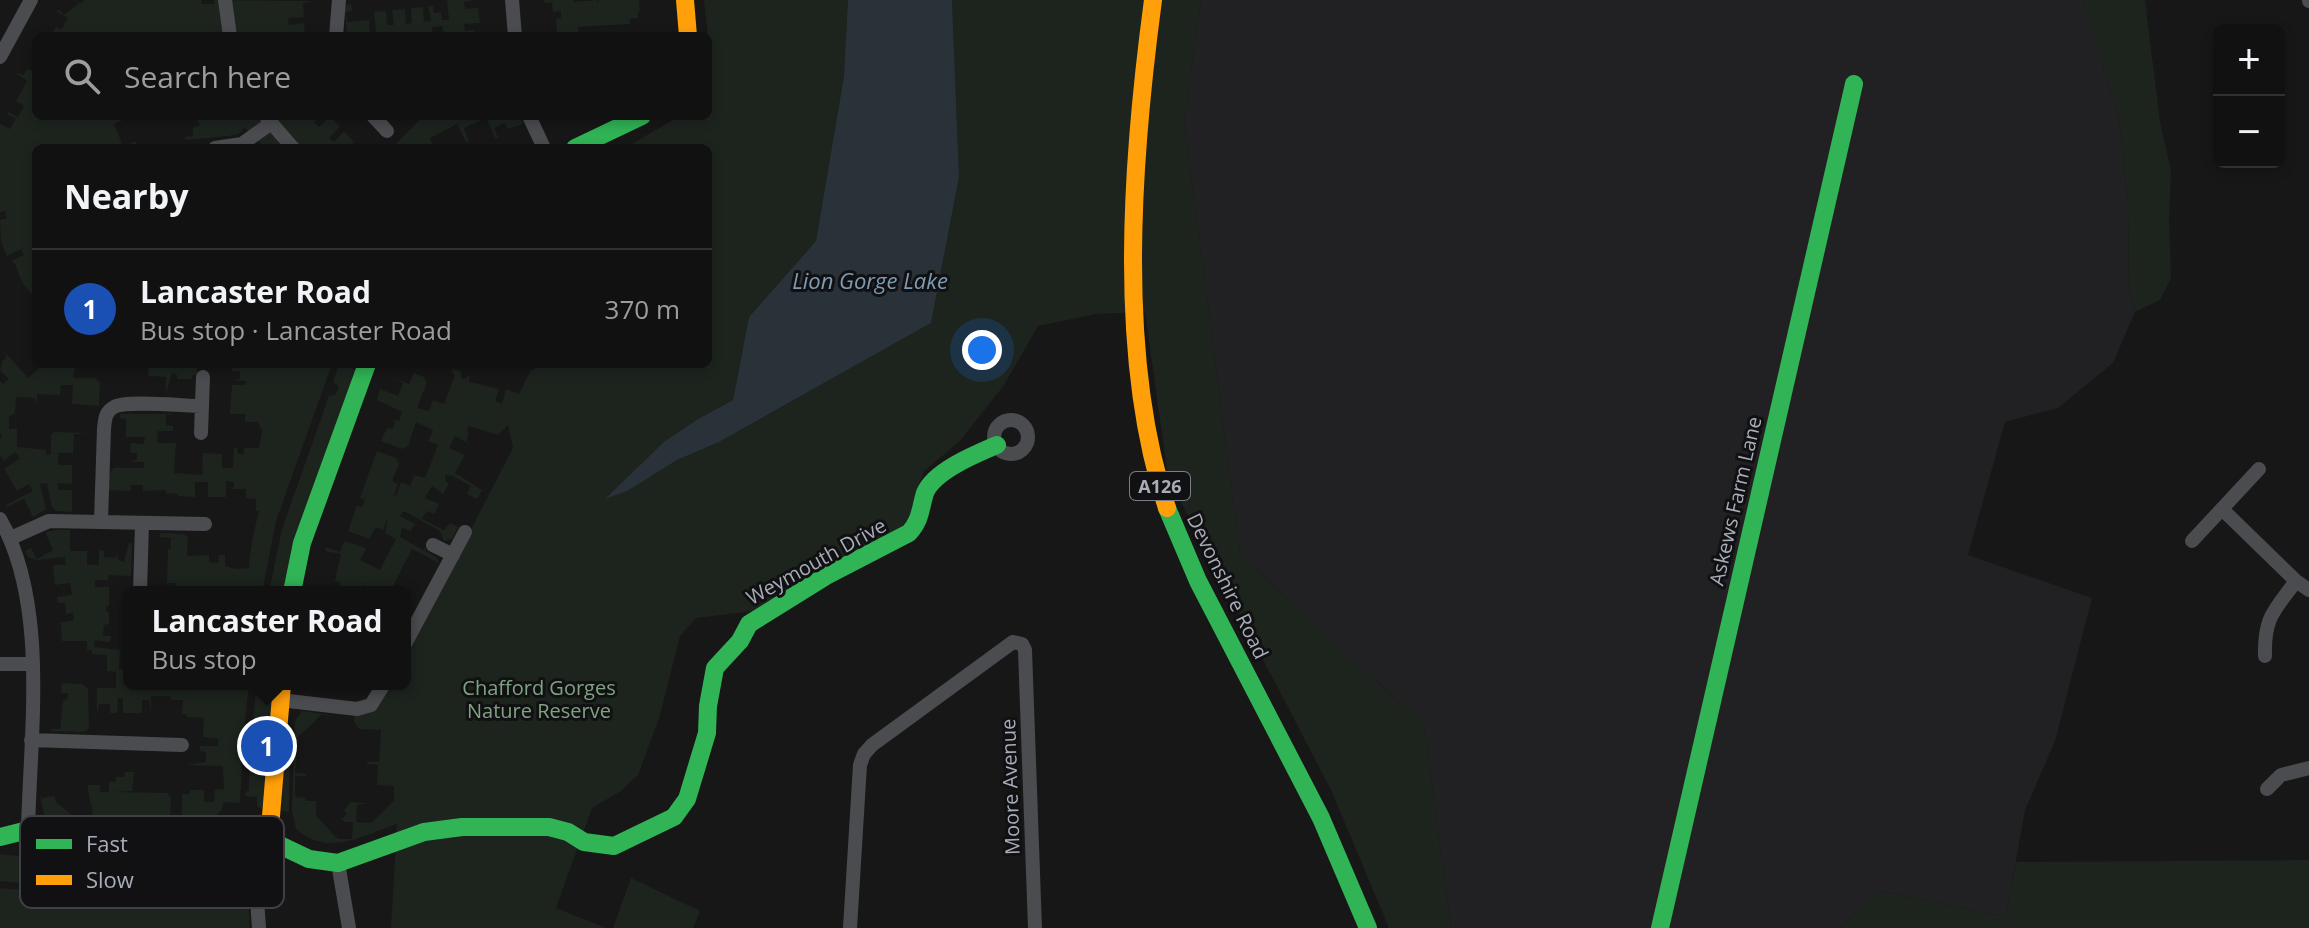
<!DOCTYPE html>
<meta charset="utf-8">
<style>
:root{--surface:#111;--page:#1a1a1a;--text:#f1f3f6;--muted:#9c9d9f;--line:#303131;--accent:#757880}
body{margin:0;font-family:"Open Sans",sans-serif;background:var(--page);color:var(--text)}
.controls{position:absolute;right:24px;top:24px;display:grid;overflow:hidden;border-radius:12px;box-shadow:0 4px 12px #0003}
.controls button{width:72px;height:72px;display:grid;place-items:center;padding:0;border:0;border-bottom:2px solid var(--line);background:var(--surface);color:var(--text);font:40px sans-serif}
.you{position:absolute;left:982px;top:350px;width:28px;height:28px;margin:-20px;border:6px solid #fff;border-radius:50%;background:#1a73e8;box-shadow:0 0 0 12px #1a73e833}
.badge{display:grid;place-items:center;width:52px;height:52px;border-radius:50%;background:var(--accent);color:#fff;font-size:26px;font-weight:700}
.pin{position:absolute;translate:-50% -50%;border:4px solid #fff;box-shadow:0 2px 8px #0006}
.popup{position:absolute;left:123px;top:586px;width:288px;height:104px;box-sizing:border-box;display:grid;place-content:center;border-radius:12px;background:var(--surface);filter:drop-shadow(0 2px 6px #0005);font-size:26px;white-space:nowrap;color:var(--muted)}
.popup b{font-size:30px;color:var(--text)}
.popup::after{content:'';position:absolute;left:50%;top:100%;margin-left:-16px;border:16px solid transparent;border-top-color:var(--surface)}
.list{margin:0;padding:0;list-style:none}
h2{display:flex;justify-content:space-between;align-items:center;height:104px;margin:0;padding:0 32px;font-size:34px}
h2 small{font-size:26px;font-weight:400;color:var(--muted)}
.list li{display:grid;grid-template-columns:52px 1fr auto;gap:24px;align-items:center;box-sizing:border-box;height:120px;padding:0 32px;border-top:2px solid var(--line)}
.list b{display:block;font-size:30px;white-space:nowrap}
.list p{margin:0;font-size:26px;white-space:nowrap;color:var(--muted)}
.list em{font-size:26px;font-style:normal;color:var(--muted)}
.icon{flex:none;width:44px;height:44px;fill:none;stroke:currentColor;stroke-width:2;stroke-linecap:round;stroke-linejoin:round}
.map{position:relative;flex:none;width:2309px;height:928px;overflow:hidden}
.search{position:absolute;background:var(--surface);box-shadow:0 4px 12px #0003;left:32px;top:32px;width:680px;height:88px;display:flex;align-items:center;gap:20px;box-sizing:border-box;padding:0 28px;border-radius:12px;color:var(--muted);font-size:30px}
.panel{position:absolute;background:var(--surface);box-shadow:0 4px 12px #0003;left:32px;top:144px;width:680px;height:224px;border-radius:12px}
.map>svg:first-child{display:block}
</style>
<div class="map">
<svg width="2309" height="928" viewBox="0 0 2309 928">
<rect width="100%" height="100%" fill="#171717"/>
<path fill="#212123" d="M1201 0H2082L2119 117 2128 204 2129 293 2135 312 2113 363 2058 408 2005 422 1968 555 2092 598 2055 741 2025 810 2006 917 1881 891 1839 928H1451L1424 725 1240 554 1184 121Z"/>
<path fill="#1d241e" d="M75 0 80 4 85 0H201L202 4H214V0L315 1 303 3 304 17 288 18 289 25 304 23 305 36H51L56 27 61 30 68 18 57 12 58 9 64 15 78 4Z
M447 0H476L464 2 465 9 478 8 480 23 464 24 465 31 474 30 473 36 444 35 442 26 432 27 433 36H347L345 9 347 5 351 4 352 11 346 12 347 22 369 20 370 34 376 33 374 12 386 11 387 25H394L392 10 405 9 406 24 412 23 411 8 423 7 424 22 431 21 428 6H433L434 13 441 12 442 20H449Z
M544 0H573L574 2 597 0 598 3 599 0H639L640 11 638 12V18L630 19V24L578 27V36H562L561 33H557L556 19 561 18V11L553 12 552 3H545Z
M704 0H848L844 76 816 241 749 317 733 400 698 419 665 441 629 490 677 460 719 442 931 323 959 177 952 0H1201L1184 121 1240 554 1424 725 1451 928H1389L1331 790 1168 477 1145 312 1096 314 1038 326 1004 385 959 442 924 471 917 490 915 522 826 567 753 611 696 618 680 636 660 715 638 775 621 791 592 808 556 908 606 928H391L397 824C363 835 329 858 296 829L292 811 295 721 302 711 336 716 321 715 298 737 295 773 306 774V776H295V797L305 798 306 801H316V816L338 839H352L353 822H345L342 819 347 814 344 810 351 802 368 803 357 805 356 822 371 823 394 801V786L377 785 378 765 367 764V762H379L381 730 359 729 354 722 355 714 390 684H405V657L513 448 508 425 498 435 469 426 467 430 469 433 466 440 469 444 455 436 449 448 465 455 455 473 482 490 477 499 467 494 471 486 453 476 445 475V481L449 483 443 494 432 486 425 498 439 504 434 514 427 511 422 519 444 530 450 523 458 527 452 539 444 541 440 531 404 511 400 516 415 524 411 531 402 528 400 537 423 550 429 543 425 551 436 557 439 563 412 549 390 592H363L367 581 360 592H334V589H340V582L335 581 341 554 325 551 326 547 340 552 344 541 366 548 360 560 380 570 396 539 385 533 388 517 383 530 376 527 369 539 348 531 357 505 362 507 365 500 360 498 377 451 396 458 399 464 392 481 398 484 394 495 396 496 401 482 410 486 414 475 425 478 438 445 428 441 433 430 416 422 408 446 402 449 381 441 387 428 393 429 395 422 391 419 399 421 402 412 377 400 380 389 398 396 403 383 388 376 409 384 414 373 424 377 427 382 417 408 429 411 433 400 444 404 455 375 452 373 453 369 461 372V379H465L470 374 469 382 499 389 495 401 502 404 506 389 519 394 531 370 548 364H708V148H625L680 116H708V36Z
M2082 0H2145L2160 122 2171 170 2169 219 2171 278 2160 300 2135 312 2129 293 2128 204 2119 117Z
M36 63V116H125V119L114 124 123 146 136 141 137 148H36V298L23 284 15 264 11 261 24 255 21 249 7 256 1 241 0 220 7 218 5 211 0 212V124L10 129 16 119 7 114 8 112 18 117 24 106 16 101 27 81 14 72 24 75 27 69 32 71Z
M188 116H320L314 122 319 127 330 116 340 127 329 138 334 142 344 131 354 142 348 148H265L244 127 241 132 236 135 187 140 184 137 193 136V128L200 125 197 119H188Z
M419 116H520L523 124 508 129 504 123 494 128 498 138 496 139 486 118 464 128 469 141 466 142 457 124 430 138 434 148H392L421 118Z
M0 347 28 378 44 364H76L73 378H95L100 383 99 406 72 404 73 385H61L60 395 37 394V406L35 398 16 397 15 413 9 417V429H17V447L46 450V455L51 454V435L54 432 90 433 74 434 73 453H58V465H72V484L58 483V490H72V512L56 511 52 507 47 483 40 484 46 509 33 517 24 499 7 507 6 505 33 491 29 484 17 491 4 469 20 458 15 452 4 461 0 455V438L2 436 0 433V381L3 384 9 379 0 370 2 362 7 357Z
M149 364H197V375H192V379H177V375L172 373 166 394V377L148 376Z
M232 364H332L276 521 262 592H177L175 583H167L168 549H171V538L160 537V533L184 534 188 538 187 556 209 555V562L218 563 219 555H225V566L236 569 249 568C250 548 254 531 259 511H256V499L246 498V489H233L234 482 226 481V497H208V482H195V497L178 496V494L166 493V490L143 491V485H131L130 491 108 490 109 474 114 468H144V462H130L137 460V453H130L131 443 144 444 145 437H126V419L120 418V414H175L166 415V425L173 426V431H158L157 443H176L174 473 202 475 203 453 222 454V468H233L234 447 237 448 238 454H244V448H259L262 431 258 422H245V414H230L232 385H246V381L231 380 240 379V372L232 371Z
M339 364 357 370 291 550 285 592H269L282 529 329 396 336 394 339 387 333 382Z
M56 530H70V551H87V565H99V550L104 551V557L116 558 118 553V560L124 562 129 543H132L131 576 109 575 108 580H95V587H109V606H106V611L109 612V624L104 625 103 636H111L110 642 95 640 94 647 120 650 119 669H129V684H249L243 740 240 803 223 802 222 810 210 821 182 819V794H189L190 790H204V802H214L215 790 224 789 223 766 185 765 206 762V752L200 751V746H218V739L203 737 204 718 187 717 186 714H182L183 700H171L170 696H151V712L149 700H142V713H123V699L118 698 117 713H110V704H99L97 716V688H116V672L107 671V655L92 654V650H87V641H62L61 625 58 623 74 620 73 613 66 614 65 603H58L57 597 72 595 70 583 55 585 53 565H66L65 557 37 560 28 557 25 551 31 548 37 559 53 550 45 532Z
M62 683 82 684 88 689 89 728 85 732 51 731V729H60L63 701 67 700 68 693H61Z
M257 684H273L268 744 250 745Z
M284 724 290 725 289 812 282 811Z
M250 748H266C266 767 267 787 262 808L257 807V797L245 796 246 791H249Z
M125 772H134L132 791 112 792 167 793 171 797 170 821 122 819V817L93 819C93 806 88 799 88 785H100V792H109V782H116V777H124Z
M40 795 42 798 54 796 57 803 71 814 68 817 70 833 56 828 45 819Z
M0 854 73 862 238 869C252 883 248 909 250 928H0V888L46 892 21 883 0 881Z
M2309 860V928H1839L1881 891 2006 917 2016 862Z
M631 878 700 911 693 928H613Z"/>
<path fill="#2a3239" d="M848 0H952L959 177 931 323 719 442 677 460 629 490 605 499 665 441 698 419 733 400 749 317 816 241 844 76Z"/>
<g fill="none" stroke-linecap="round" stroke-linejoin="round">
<path stroke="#4b4c50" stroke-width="14" d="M225 0 230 36
M512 0 515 36
M2309 0V1
M336 36 339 0
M0 57 31 0
M373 116 387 131
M529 116 544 148
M267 118 293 148
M215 148 242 144 271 123
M994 437a17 17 0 1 1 34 0a17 17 0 1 1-34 0Z
M201 433 203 377
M2223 510 2296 581 2309 590
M0 519C49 605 30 734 28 830
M101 521 104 429C105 419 105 412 114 407 126 400 185 406 202 406
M11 538 49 521 205 524
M2192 541 2259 469
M433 545 453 555
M140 592 142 523
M405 644 465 532
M2265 656C2264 617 2274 611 2296 581
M0 664H33
M280 700 357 709 371 705 384 684
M31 740 182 745
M2267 789 2281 775 2309 768
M338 863 349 928
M256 885 259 928
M850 928 860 765 864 754 872 745 1013 642 1022 644 1025 650 1035 928"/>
<path stroke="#30b455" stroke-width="18" d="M575 148 642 116
M1167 508 1198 581 1321 818 1368 928
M292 592 302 543 367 364
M0 837 28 830 51 841 106 849 213 851 269 840
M269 840 309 859 338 863 424 832 462 827H549L568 832 584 842 614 846 674 817 687 799 707 733 708 706 715 668 740 641 749 624 826 576 909 533C921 520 920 509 925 493 934 471 976 454 997 445
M1660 928 1854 84"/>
<path stroke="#ff9f0a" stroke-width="18" d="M685 0 688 36
M1153 0C1132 157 1116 357 1167 508
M269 840 282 684"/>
</g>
<g text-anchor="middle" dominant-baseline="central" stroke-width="6" stroke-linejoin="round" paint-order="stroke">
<rect fill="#111113" stroke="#7b7e86" stroke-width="2" x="1130" y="472" width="60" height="28" rx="6"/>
<g font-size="18" font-weight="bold" fill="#a8adb8">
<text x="1160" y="486">A126</text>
</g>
<g font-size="20" fill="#a8adb8" stroke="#111113">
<text transform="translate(1735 501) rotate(-77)">Askews Farm Lane</text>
<text transform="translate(816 561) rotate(-29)">Weymouth Drive</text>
<text transform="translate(1228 586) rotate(64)">Devonshire Road</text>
<text transform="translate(1010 787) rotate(-92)">Moore Avenue</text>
</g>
<g font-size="20" fill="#7fa381" stroke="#111113">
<text x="539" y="687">Chafford Gorges<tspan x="539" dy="23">Nature Reserve</tspan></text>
</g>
<g font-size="22" font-style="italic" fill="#7f9bb3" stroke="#111113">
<text x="870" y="280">Lion Gorge Lake</text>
</g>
</g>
<rect x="20" y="816" width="264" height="92" rx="12" fill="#111113" stroke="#3e4045" stroke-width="2"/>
<rect x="36" y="839" width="36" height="10" fill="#30b455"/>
<rect x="36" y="875" width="36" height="10" fill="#ff9f0a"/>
<g font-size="22" fill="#a8adb8">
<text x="86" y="852">Fast</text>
<text x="86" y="888">Slow</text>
</g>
</svg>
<div class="controls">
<button>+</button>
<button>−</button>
</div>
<div class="you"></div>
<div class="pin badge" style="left:267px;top:746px;background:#1a4fb4">1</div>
<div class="popup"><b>Lancaster Road</b>Bus stop</div>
<div class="search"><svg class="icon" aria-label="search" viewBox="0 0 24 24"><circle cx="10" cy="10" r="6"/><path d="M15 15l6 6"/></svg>Search here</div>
<section class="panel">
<h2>Nearby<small></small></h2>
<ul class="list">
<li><span class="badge" style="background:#1a4fb4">1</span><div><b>Lancaster Road</b><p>Bus stop · Lancaster Road</p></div><em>370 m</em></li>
</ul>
</section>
</div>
